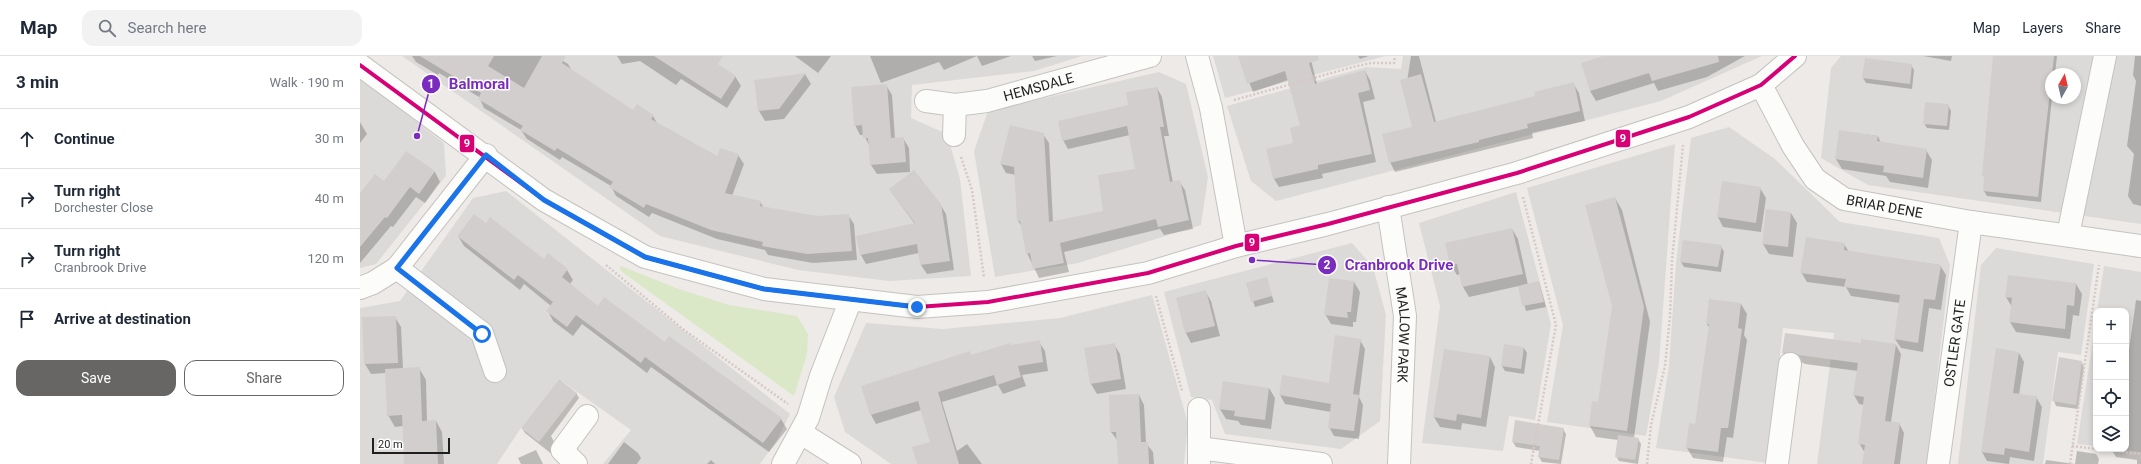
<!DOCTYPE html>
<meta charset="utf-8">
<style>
:root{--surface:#fff;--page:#f2f2f3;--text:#1f2937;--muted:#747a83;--line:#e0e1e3;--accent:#676665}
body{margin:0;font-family:Roboto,sans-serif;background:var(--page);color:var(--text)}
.controls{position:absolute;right:12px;bottom:12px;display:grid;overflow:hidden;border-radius:8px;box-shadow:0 2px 6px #0003}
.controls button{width:36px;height:36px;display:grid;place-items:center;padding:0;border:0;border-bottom:1px solid var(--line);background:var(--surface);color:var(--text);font:20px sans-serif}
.compass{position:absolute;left:1685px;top:12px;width:36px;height:36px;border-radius:50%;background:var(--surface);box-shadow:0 2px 6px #0003;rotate:8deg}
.scale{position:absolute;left:12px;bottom:10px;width:78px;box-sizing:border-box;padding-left:4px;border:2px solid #1f1f1f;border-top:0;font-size:11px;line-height:14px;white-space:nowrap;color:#1f1f1f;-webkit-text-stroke:3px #fff;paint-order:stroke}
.stop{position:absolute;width:12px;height:12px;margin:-9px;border:3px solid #1a73e8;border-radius:50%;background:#fff}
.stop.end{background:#1a73e8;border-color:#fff;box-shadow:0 1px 4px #0008}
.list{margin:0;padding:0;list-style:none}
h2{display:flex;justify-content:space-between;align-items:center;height:52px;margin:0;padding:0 16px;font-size:17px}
h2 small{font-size:13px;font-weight:400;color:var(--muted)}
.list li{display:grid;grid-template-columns:26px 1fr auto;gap:12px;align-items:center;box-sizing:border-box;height:60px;padding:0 16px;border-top:1px solid var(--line)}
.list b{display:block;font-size:15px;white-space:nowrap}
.list p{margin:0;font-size:13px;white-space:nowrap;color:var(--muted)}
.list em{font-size:13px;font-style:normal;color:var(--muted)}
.actions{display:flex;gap:8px;padding:12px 16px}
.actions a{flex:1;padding:9px 0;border:1px solid var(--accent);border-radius:12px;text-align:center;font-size:14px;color:var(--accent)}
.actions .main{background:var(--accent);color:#fff}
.icon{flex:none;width:22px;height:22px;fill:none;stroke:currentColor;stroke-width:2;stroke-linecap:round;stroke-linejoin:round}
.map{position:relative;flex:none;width:1781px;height:408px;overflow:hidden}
header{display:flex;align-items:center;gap:24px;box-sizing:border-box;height:56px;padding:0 20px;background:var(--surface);border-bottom:1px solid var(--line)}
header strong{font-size:19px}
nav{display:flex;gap:22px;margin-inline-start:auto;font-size:14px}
.search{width:280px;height:36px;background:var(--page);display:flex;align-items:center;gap:10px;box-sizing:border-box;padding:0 14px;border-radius:12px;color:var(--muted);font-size:15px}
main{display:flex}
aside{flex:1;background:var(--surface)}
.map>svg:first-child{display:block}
</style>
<header>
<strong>Map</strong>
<div class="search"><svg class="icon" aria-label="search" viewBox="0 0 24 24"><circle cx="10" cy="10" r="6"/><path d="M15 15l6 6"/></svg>Search here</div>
<nav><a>Map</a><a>Layers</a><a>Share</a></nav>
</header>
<main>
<aside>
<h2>3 min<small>Walk · 190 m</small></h2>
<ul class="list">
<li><svg class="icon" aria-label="ahead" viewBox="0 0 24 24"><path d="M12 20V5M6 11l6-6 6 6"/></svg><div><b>Continue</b></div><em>30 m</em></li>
<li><svg class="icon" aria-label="right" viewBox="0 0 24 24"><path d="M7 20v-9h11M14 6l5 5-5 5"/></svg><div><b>Turn right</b><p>Dorchester Close</p></div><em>40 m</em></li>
<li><svg class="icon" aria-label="right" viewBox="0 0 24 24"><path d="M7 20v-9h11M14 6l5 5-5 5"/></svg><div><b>Turn right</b><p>Cranbrook Drive</p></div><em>120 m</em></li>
<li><svg class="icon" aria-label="arrive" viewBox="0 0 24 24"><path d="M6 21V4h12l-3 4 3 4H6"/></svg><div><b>Arrive at destination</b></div></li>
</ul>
<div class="actions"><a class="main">Save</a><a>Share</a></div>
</aside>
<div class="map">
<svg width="1781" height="408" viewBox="0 0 1781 408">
<rect width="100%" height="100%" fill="#edeae7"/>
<path fill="#dcdad9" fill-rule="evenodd" d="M42 0H722L674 15 552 29 551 62 587 78 600 123 611 220 529 225 438 214 300 180Z
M853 0H1026L865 42Z
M1043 0H1402L1301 45 916 145 891 125 867 50 1006 11 1041 13Z
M1481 0H1781V168L1508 129 1461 102 1471 12ZM1691 18H1715V42H1691Z
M799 16 826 28 848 121 841 169 718 207 635 221 614 95 628 55Z
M0 22 84 87 86 120 16 208 0 212Z
M1369 71 1415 103 1480 166 1579 182 1590 209 1567 408H1457L1474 277 1423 272 1408 407 1296 392 1309 310 1316 207 1331 82Z
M1315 88 1299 307 1286 380 1187 366 1203 269 1167 132Z
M146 135 430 358 417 384 400 408H243L271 374 199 323 161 372 137 408H0V252L40 245 113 142Z
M1156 136 1191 268 1175 364 1149 360 1143 395 1062 387 1080 250 1059 167Z
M992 187 1013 211 1026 259 1020 365 981 393 865 378 852 344 831 341 804 236Z
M1636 192 1734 208 1721 299 1698 296 1683 408H1598L1621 209Z
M1744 210 1781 216V396L1755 393H1766V255H1737Z
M792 239 828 368 824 408H531L485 376 474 341 506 267 583 273 700 262Z
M1736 265V390L1717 388Z"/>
<path fill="#dbe8c7" d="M261 210 316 232 369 249 437 260 448 278 447 298 434 340 262 216 260 213Z"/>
<path fill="#0003" d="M52 0H195L208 8 212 15 273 56 293 60 297 67 358 101 378 99 384 108 372 140 400 146 404 152 457 161 488 159 494 168 497 204 453 207 408 199 405 194 357 183 292 157 289 161 256 140 251 130 202 101 200 104 167 83 161 74 124 52 119 41 79 17 78 19 56 6Z
M257 0H344L375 20 381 30 367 52 321 23 316 29 280 5 262 8Z
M435 0H471L458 17Z
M510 0H617L584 14 579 6 521 27Z
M617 0H651L622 10Z
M672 0H697L675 5Z
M879 0H950L957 28 1005 15 1010 24 1015 43 1003 46 1016 106 962 118 963 122 919 131 914 123 934 88 942 70 928 24 893 36Z
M998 0H1009L1000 3Z
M1051 0H1059L1076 66 1176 41 1213 27 1219 37 1225 65 1172 77 1173 82 1035 116 1030 106 1054 72 1045 38Z
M1247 0H1385L1347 21 1298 35 1294 27 1236 45 1230 35Z
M1563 0H1592L1591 5Z
M1634 0H1697L1695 18H1691L1692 42 1681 146 1627 140 1624 135Z
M1775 0H1781V150L1773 148 1768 140 1774 98 1767 90 1776 25 1773 19Z
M1506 3 1551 9 1554 14 1552 33 1506 27 1503 22Z
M445 18 451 28 424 63 405 65 399 55 395 25Z
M526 29 532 39 535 83 543 82 549 92 550 116 517 118 511 109 510 91 504 79H500L495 69Z
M797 32 802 41 809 80H804L813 127 819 125 825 134 833 173 804 179 800 173 704 196 709 216 679 222 667 197 662 171 658 165 656 119 646 117 641 108 683 78 689 87 693 166 744 156 776 114 770 79 708 93 703 84 769 50Z
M1588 49 1591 55 1589 74 1567 72 1564 67Z
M0 66 7 78 0 87Z
M1480 75 1518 80 1521 87 1566 94 1572 104 1568 132 1530 126 1526 120 1482 113 1476 103Z
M46 96 75 116 80 126 65 147 56 141 33 171 31 170 0 207V138L15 119 25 126Z
M1400 132 1406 142 1401 176 1363 171 1358 161Z
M530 134 580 148 586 158 594 214 567 218 561 209 559 197 506 208 501 199 497 181 555 168Z
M1255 142 1262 154 1290 266 1274 382 1278 383 1281 388 1278 408 1259 405 1256 400 1258 384 1236 381 1230 370 1239 347 1253 250Z
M1431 157 1437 167 1433 201 1409 198 1403 188Z
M126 168 184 204 207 214 213 224 209 229 238 251 305 287 309 282 421 363 427 373 409 396 291 311 287 317 222 268 213 280 193 265 188 255 191 250 164 228 160 234 104 190 98 180Z
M1152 173 1158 183 1168 229 1179 226 1186 251 1166 255 1159 230 1109 241 1103 231 1100 218 1097 219 1091 209 1086 188Z
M1484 188 1489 196 1580 209 1586 219 1581 254 1569 252 1563 296 1541 292 1535 283 1540 247 1491 240 1486 231 1447 226 1441 216Z
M1361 190 1364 196 1361 216 1324 211 1321 206Z
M906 222 914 246 895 251 887 227Z
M994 226 1000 236 996 266H993V271L971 268 965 258Z
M1716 228 1722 238 1719 260 1713 259 1710 283 1656 276 1650 266 1652 251 1646 241Z
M845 235 851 245 860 280 831 287 826 277 817 242Z
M1776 244 1781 245V408H1777V404L1756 401 1751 393H1766V293L1769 294Z
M1381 248 1387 258 1384 279 1387 284 1373 382 1367 381 1363 406 1333 402 1327 392 1336 369 1350 273 1347 268Z
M35 261 41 271 43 313 59 312 66 324 67 365H76L82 376 84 408H45L43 370 35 371 28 359 26 317 11 318 5 308 3 262Z
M1426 278 1502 288 1536 289 1541 298 1531 366 1539 367 1544 377 1540 408H1503L1505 397 1499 387 1504 349 1499 348 1494 339 1498 315 1445 308 1437 304 1429 306 1423 297Z
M1000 284 1005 293 999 341 1003 349 999 383 974 380 969 371 971 356 925 348 920 339 969 328Z
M679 286 685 295 688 315 662 319 666 330 643 338 638 329 582 346 597 395 607 388 622 408H558L571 386 561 354 516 368 511 359 611 300Z
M754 288 760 298 766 333 737 338 731 328Z
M1145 289 1164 292 1167 297 1164 318 1145 315 1142 310Z
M1659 297 1664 306 1659 339 1676 341 1682 351 1674 405 1650 401 1649 408 1627 405 1622 396Z
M1130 301 1135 311 1126 371 1102 367 1101 374 1080 371 1074 361Z
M1721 305 1724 311 1718 353 1696 350 1694 345Z
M909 332 915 342 911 373 881 369 878 365 866 363 860 353Z
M216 337 219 342 191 380 196 390 193 399 165 377 162 372Z
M779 339 784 349 786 387 793 396 794 408H759L758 385 751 376Z
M1156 365 1203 373 1206 378 1201 408 1182 406 1179 401 1180 395 1156 391 1153 386Z
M264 386 278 397 281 402 277 408H248Z
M176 394 183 408H161L158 402Z
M1717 395 1736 398 1739 403 1738 408H1685L1686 404 1715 408Z
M351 404 355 408H347Z"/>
<path fill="#d2cecd" d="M60 0H134L128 10 164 32 182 0H206L202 7 273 54 277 48 294 59 291 63 357 100 360 92 379 98 365 137 401 145 400 150 457 160 489 158 492 195 447 198 402 190 403 186 351 174 286 148 284 152 249 131 253 126 197 92 195 95 160 74 163 70 118 43 121 37Z
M294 0H363L358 8 376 20 361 43Z
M878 0H958L959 4 949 7 955 28 1005 14 1010 34 998 37 1012 98 958 109V113L913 123 906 93 933 87 930 72 940 69 925 15 887 28Z
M1243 0H1358L1359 6 1292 25 1289 17 1230 35 1221 7Z
M1633 0H1694L1678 141 1623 135 1624 121 1622 120Z
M1505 2 1552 8 1550 28 1502 22Z
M446 17 419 53 398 55 394 24Z
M1061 18 1074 66 1175 40 1174 36 1214 26 1220 55 1167 68 1168 72 1119 84V86L1029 107 1022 78 1052 71 1040 24Z
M527 28 531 82 544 81 546 106 510 109 508 82H503L502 69 494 70 491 31Z
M797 31 804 71H800L810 126 820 124 829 164 798 171 796 163 700 187 704 207 673 213 670 197 666 198 660 165H657L654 111 640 108 650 69 684 77 689 166 743 155 738 119 775 113 767 70 702 85 698 65 768 49 766 36Z
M1565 46 1589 48 1587 70 1563 68Z
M1479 74 1518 80 1517 85 1567 93 1563 122 1523 116 1524 110 1475 103Z
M46 95 75 115 59 138 50 131 27 162 25 161 0 191V138L15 118 24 125Z
M554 114 581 148 590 205 560 209 557 188 500 199 496 180 555 167 529 133Z
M1362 125 1401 131 1396 167 1357 161Z
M1255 141 1284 251 1267 375 1229 370 1232 345 1238 346 1252 250 1225 149Z
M1406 153 1431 156 1428 191 1402 188Z
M114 158 126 167 130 161 184 203 188 197 208 213 202 221 238 250 244 241 305 286 309 280 422 362 403 387 285 301 281 307 216 259 207 271 186 255 193 246 158 219 154 224 97 180Z
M1152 172 1163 218 1102 231 1097 208 1090 209 1085 187Z
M1446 181 1485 187 1484 194 1581 209 1575 244 1564 243 1558 287 1534 283 1540 239 1484 231 1486 223 1440 217Z
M1323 184 1362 189 1358 211 1320 206Z
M1648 219 1716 227 1714 250 1707 249 1705 273 1649 266 1652 242 1645 241Z
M907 221 912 240 891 246 886 227Z
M969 222 994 225 991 256H987L988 262 964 259Z
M1179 225 1184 246 1162 250 1158 230Z
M846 234 855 270 825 277 816 242Z
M1349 243 1381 247 1378 272 1382 273 1368 372H1361L1358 396 1326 392 1329 367 1335 368 1349 268H1346Z
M36 260 38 307 4 308 2 261Z
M1425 277 1501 287V283L1536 288 1525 365 1540 367 1534 408H1502L1505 389 1498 388 1504 341 1493 339 1498 307 1439 299 1431 296 1422 297Z
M975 279 1001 283 993 338 999 339 994 375 968 372 971 348 919 339 922 319 969 327Z
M680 284 683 306 658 310 661 321 637 329 634 319 578 336 599 408H557L552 391 570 386 558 345 510 359 501 330 610 295 611 299 650 287 651 289Z
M755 287 761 323 730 328 724 292Z
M1144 288 1164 291 1161 313 1141 310Z
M1636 292 1659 296 1653 337 1677 340 1669 396 1645 392 1644 399 1621 396Z
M1084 293 1130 300 1121 362 1097 358 1096 365 1073 361Z
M1699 301 1722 305 1716 349 1692 345Z
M60 311 62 365 76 364 78 408H44L42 359 27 360 25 313Z
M199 323 217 337 179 386 161 372Z
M863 325 909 332 905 364 874 360 875 355 859 353Z
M779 338 781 386H788L789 408H758L756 376H750L749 339Z
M1155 364 1204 372 1199 404 1178 401 1180 390 1152 386Z
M1258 379 1279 382 1275 404 1255 401Z"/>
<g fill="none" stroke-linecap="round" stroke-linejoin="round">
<g stroke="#c4c3c2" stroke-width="24">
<g id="minor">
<path d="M837 0 851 52 876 190"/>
<path d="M0 9 184 144 285 201 404 233 557 251 628 246 788 217 876 190 968 168 1157 117 1329 61 1401 29 1435 0"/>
<path id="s1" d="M1401 29 1433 90 1455 123 1484 143 1611 166 1781 190"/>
<path id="s2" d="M566 45 595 49 627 45 790 0"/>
<path d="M594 79 595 49"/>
<path id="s3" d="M1028 151 1045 260 1039 408"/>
<path d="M1708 179 1745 0"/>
<path d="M37 212 122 277 135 315"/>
<path d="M0 232 13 227 37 212 126 99"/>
<path d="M441 377 490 408"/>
<path d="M839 392 961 408"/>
<path d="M216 408 202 394 227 360"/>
<path d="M423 408 448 362 461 320 491 243"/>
<path d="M839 408V353"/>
<path d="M1417 408 1430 308"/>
<path id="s4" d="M1578 408 1611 166"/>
</g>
</g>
<path stroke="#d6c8c6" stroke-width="2.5" stroke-dasharray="2 2" stroke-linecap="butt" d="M874 44 993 11 1011 7H1034L1035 0
M601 101 612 134 624 222
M1163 141 1196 269 1171 408
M246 209 324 274 428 348
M796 240 822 335
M1712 390 1736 393
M1738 393 1781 398
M1287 408 1291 369 1305 310 1310 260 1312 205 1323 89
M1710 408 1739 209"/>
<use href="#minor" stroke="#fcfcfb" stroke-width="22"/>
<g stroke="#fff" stroke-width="7">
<path id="bus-1" d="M0 9 184 144 285 201 404 233 557 251 628 246 788 217 876 190 968 168 1157 117 1329 61 1401 29 1435 0"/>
</g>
<use href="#bus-1" stroke="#d70075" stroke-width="4"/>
</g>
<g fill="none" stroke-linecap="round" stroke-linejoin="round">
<path stroke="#1a73e8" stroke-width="5" d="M122 278 37 212 126 99 184 144 285 201 404 233 557 251"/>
</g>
<g text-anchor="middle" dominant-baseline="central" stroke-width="3" stroke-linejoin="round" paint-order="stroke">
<g font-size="14" fill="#1f1f1f" stroke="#fff">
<text stroke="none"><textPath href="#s2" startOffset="115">HEMSDALE</textPath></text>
<text stroke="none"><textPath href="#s1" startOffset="185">BRIAR DENE</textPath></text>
<text stroke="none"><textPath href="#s3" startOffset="129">MALLOW PARK</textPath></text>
<text stroke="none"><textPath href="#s4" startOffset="122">OSTLER GATE</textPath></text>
</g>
</g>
<path fill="none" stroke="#7b2cbf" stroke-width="1.5" d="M57 80L71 28M892 204L967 209"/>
<g fill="#7b2cbf" stroke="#fff" stroke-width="1.5">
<circle cx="57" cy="80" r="4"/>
<circle cx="892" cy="204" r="4"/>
<circle cx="71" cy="28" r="10"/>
<circle cx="967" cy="209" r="10"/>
</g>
<g font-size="12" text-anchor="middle" font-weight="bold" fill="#fff">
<text x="71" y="32">1</text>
<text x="967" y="213">2</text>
</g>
<g font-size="15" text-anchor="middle" font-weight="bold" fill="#7b2cbf" stroke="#fff" stroke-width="3" stroke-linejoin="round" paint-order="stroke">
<text x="119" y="33">Balmoral</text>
<text x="1039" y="214">Cranbrook Drive</text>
</g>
<g stroke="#fff" stroke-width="1.5">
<rect x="1255" y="73" width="16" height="19" rx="4" fill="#d70075"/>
<rect x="99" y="78" width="16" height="19" rx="4" fill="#d70075"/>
<rect x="884" y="177" width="16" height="19" rx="4" fill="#d70075"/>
</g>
<g font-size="11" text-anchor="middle" font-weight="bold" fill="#fff">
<text x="1263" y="86">9</text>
<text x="107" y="91">9</text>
<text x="892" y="190">9</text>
</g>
</svg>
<div class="controls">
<button>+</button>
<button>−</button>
<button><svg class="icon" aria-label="locate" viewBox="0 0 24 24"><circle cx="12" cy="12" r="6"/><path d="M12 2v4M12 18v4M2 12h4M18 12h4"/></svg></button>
<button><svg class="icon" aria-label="layers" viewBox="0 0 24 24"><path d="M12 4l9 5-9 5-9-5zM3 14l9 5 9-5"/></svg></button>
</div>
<svg class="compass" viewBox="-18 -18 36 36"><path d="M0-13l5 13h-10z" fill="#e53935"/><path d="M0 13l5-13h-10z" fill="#747a83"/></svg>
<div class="scale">20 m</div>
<div class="stop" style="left:122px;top:278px"></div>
<div class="stop end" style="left:557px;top:251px"></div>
</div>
</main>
